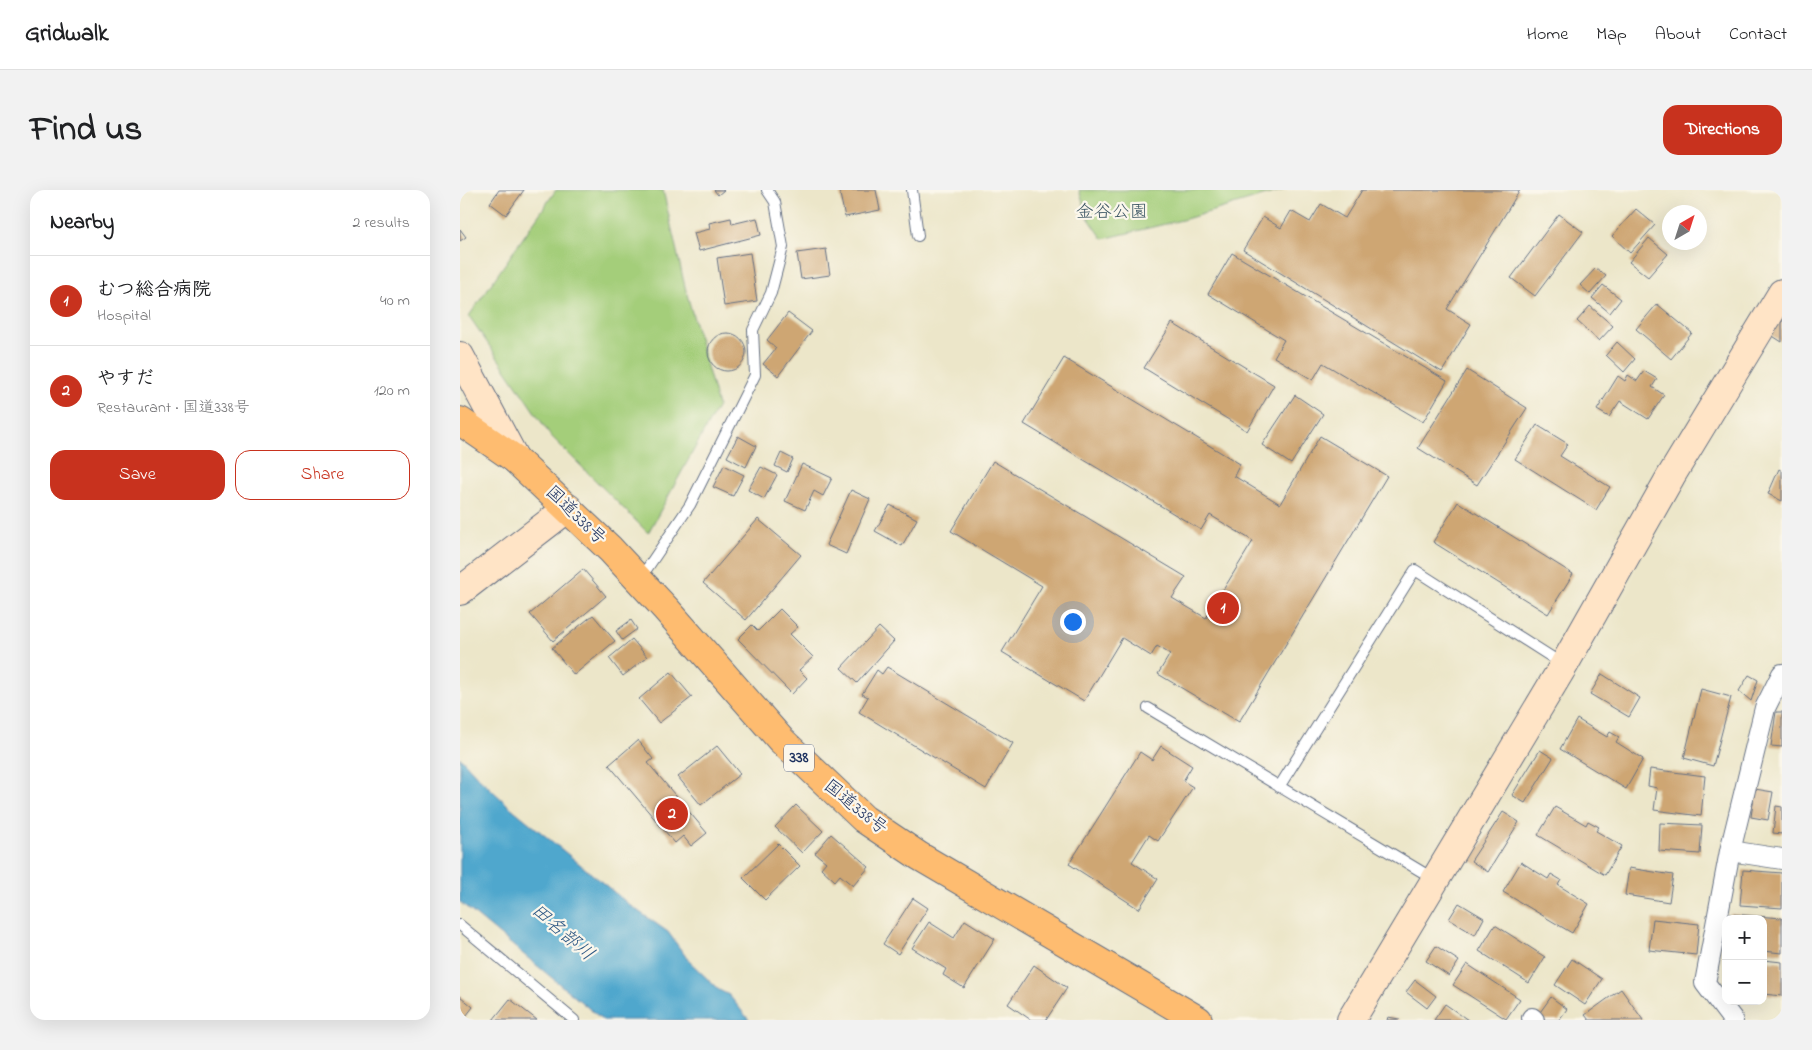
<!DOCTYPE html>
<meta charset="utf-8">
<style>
:root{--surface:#fff;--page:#f2f2f2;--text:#202124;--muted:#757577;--line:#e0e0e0;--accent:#c8321e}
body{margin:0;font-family:"Indie Flower","Klee One",sans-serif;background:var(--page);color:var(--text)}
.controls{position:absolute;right:15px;bottom:15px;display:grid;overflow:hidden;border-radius:10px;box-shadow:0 5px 20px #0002}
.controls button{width:45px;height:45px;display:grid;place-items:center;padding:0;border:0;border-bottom:1px solid var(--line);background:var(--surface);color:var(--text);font:25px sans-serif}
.compass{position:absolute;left:1202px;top:15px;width:45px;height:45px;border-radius:50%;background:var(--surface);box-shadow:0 5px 20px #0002;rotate:39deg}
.you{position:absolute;left:612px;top:431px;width:18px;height:18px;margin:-12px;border:4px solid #fff;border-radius:50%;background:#1a73e8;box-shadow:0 0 0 8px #1a73e833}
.badge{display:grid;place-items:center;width:32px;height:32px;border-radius:50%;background:var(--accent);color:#fff;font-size:16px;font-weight:700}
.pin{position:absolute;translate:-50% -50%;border:2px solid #fff;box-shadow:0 1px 5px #0006}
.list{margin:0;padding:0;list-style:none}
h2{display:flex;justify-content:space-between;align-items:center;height:65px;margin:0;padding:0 20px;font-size:21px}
h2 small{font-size:16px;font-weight:400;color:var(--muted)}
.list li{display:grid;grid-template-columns:32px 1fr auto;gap:15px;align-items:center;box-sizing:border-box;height:90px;padding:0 20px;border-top:1px solid var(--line)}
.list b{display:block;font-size:19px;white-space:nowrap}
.list p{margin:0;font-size:16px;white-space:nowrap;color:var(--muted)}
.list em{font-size:16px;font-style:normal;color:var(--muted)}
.actions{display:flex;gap:10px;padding:15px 20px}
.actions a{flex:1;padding:11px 0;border:1px solid var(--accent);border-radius:15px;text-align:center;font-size:18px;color:var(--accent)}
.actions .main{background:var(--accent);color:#fff}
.map{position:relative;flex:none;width:1322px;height:830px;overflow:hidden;border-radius:15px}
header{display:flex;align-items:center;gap:30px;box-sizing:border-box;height:70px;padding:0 25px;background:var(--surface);border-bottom:1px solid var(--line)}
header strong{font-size:24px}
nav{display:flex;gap:28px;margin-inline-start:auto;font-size:18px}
.intro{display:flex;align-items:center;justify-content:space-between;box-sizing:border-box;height:120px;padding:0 30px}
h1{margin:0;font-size:35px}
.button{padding:12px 22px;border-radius:15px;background:var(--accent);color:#fff;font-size:18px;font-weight:700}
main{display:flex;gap:30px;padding:0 30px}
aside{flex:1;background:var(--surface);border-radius:15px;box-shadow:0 5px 20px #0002}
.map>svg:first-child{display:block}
</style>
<header>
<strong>Gridwalk</strong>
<nav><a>Home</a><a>Map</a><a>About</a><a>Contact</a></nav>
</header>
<div class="intro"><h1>Find us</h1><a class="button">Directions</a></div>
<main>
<aside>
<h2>Nearby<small>2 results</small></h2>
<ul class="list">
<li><span class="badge">1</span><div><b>むつ総合病院</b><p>Hospital</p></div><em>40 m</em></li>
<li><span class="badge">2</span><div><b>やすだ</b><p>Restaurant · 国道338号</p></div><em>120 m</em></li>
</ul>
<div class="actions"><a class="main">Save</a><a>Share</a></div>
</aside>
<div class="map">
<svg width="1322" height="830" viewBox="0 0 1322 830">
<rect width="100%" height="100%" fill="#fbf7ec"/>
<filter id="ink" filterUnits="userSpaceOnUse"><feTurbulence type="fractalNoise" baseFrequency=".02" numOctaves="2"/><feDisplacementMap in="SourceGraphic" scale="10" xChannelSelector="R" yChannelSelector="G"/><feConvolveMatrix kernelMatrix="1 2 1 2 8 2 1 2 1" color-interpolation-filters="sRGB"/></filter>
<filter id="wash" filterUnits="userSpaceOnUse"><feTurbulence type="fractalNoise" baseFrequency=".0096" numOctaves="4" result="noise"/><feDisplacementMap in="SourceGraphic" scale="20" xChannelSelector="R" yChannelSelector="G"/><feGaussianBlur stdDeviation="1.12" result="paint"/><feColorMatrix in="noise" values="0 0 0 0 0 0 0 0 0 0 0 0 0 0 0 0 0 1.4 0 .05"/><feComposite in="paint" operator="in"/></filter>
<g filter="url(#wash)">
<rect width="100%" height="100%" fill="#ece6c9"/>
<path fill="#a4ce7a" stroke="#607e6c" d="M96 0H203L225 97 258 216 188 343 91 246 9 126Z
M619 0H823L726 29 643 49 627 26Z"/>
<path fill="#50a7cd" stroke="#366b96" d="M0 567 19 588 50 617 171 716 208 742 229 771 259 800 269 805 289 830H143L0 712Z"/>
<g id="blocks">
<path fill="#cea673" d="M39 0H64L46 25 30 13Z
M254 0H264L258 5Z
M379 0H416L420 20 385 27Z
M902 0H1060L987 119 1011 134 982 182 783 60 803 27 821 38 831 21 850 32 861 14 885 28Z
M1176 19 1195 35 1170 63 1152 46Z
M1099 24 1123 42 1075 106 1051 88Z
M271 28 272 34 297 28 301 45 239 61 234 43 250 39 249 33Z
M0 39 6 47 0 51Z
M1189 48 1208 64 1188 87 1169 72Z
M366 59 370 85 341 89 337 63Z
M290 63 297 111 264 116 257 68Z
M772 63 987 191 963 232 863 173 853 190 814 167 824 150 748 104Z
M1136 78 1146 86 1130 104 1120 95Z
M1143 95 1161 109 1150 123 1132 108Z
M1197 114 1232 143 1211 169 1176 139Z
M1130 116 1153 136 1139 151 1117 131Z
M328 123 352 141 318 186 303 174 316 158 307 150Z
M1320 129 1322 130V152L1311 145Z
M712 133 814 195 787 241 684 178Z
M248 162a19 19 0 1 1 38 0a19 19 0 1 1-38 0Z
M1157 152 1175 169 1164 182 1146 165Z
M604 168 780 274 774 286 820 314 860 246 927 286 779 532 698 484 710 464 697 456 691 466 662 448 624 511 542 462 582 396 491 341 533 271 726 387 712 408 746 428 793 351 750 325 741 340 564 234Z
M1007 180 1067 218 1017 295 958 258Z
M1184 181 1197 189 1192 197 1204 205 1188 229 1160 211 1149 227 1137 220 1158 186 1165 191 1168 185 1177 191Z
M835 205 863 224 831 274 802 255Z
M1077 235 1108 254 1100 266 1150 297 1136 320 1055 269Z
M278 246 296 256 286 277 267 267Z
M321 263 333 269 327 282 315 276Z
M342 274 372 288 363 306 354 301 345 320 325 311Z
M264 275 284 285 273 306 253 297Z
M301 277 317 285 304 309 288 300Z
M1319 279 1322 281V311L1308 304Z
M391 300 410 309 386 364 366 355Z
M998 312 1113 384 1088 424 973 352Z
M430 315 457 329 442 356 415 341Z
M298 329 341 365 286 430 243 393Z
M123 379 146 406 93 451 70 424Z
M320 419 338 437 330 444 353 467 339 480 347 488 332 504 278 449 292 435 298 441Z
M133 425 155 451 114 485 92 458Z
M171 430 177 439 162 450 156 441Z
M419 437 434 451 397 493 381 478Z
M172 449 187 467 163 486 149 468Z
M427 477 553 553 526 599 399 522 408 507 402 504 417 480 422 484Z
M211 482 232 507 199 533 179 509Z
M1142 484 1180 508 1169 527 1130 504Z
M1289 485 1298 490 1291 511 1279 501Z
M1241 499 1271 507 1253 576 1224 568Z
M1316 522H1322V557L1311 556Z
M1117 529 1147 547 1150 542 1159 547 1156 552 1183 569 1166 599 1100 559Z
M178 550 193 569 188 573 247 643 231 656 223 646 215 653 149 575Z
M257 556 280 584 241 615 218 587Z
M701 556 732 576 723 591 733 597 698 651 689 645 672 672 698 689 679 719 609 674 680 562 692 570Z
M1080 560 1093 568 1065 613 1052 605Z
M1190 579 1245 586 1241 626 1194 620 1197 598 1188 596Z
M1295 599 1313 602 1308 630 1291 627Z
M336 615 363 641 342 663 315 637Z
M1316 616 1322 617V644L1313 643Z
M1095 617 1126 635 1128 631 1139 637 1136 641 1162 656 1145 685 1078 645Z
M1043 622 1059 632 1028 682 1011 671Z
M1200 633 1242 635 1240 664 1199 661Z
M371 644 409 677 393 696 380 685 375 691 361 678 366 672 355 663Z
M318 654 340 676 305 710 283 688Z
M1061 672 1088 689 1091 684 1101 690 1098 695 1129 714 1112 743 1043 702Z
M1169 678 1213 685 1209 712 1165 705Z
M1283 680 1322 683V718L1280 715Z
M453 708 468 718 438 764 423 754Z
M999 713 1024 728 1015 745 989 729Z
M1270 724 1322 728V763L1303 761V729H1270Z
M1193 729 1239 734 1236 765 1189 760Z
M505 730 535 749 504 798 483 785 486 779 452 758 469 732 494 748Z
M1035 735 1085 767 1069 793 1019 761Z
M976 756 999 771 989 786 966 771Z
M1112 769 1142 789 1125 815 1095 795Z
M1303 770 1322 772V806L1303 804Z
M1007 774 1060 809 1046 829 993 795Z
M574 775 607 798 586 830H571L548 814Z
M955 790 976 806 967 818 946 802Z
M1161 799 1183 830H1129L1125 825Z
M0 806 13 817 3 830H0Z
M1091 807 1107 819 1099 830H1085L1078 825Z
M50 809 77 830H33Z
M985 814 1008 830H974Z
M928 827 939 829V830H927Z"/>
</g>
</g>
<g filter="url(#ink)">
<use href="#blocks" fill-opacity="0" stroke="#646f83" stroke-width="1"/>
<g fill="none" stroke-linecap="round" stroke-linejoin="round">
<g stroke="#646f83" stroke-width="12">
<path id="lane" d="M452 0 458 46
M180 389 230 315 295 185 293 140 311 103 323 57 315 12 307 0
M688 518 974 689
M819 597 955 380 1104 475
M0 735 114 830"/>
</g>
<g stroke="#646f83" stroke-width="22">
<path id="street" d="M1270 661 1322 669
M1072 828 1074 830
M1273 830 1245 793 1270 661 1305 518 1322 484"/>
</g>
<g stroke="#646f83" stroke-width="30">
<path id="secondary" d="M0 166 55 269
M0 401 108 318
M891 830 1104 475 1211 286 1322 103"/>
</g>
<g stroke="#646f83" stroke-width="30">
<path id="highway" d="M0 231 55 269 150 359 206 419 321 550 404 629 459 666 738 830"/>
</g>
<use href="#lane" stroke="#fff" stroke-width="10"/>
<use href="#street" stroke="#fff" stroke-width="20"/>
<use href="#secondary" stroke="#ffe4c6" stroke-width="28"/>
<use href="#highway" stroke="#febc70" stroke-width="28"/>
</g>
</g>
<g text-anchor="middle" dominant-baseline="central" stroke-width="4.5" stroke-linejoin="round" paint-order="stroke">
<rect fill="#fbf7ec" stroke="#5e6b89" stroke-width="1" x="324" y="554.5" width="30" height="27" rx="4"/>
<g font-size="16" font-weight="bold" fill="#1b2f5e">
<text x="339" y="568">338</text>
</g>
<g font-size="18" fill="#3d5765" stroke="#fbf7ec">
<text x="652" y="23">金谷公園</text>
</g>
<g font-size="18" fill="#1b2f5e" stroke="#fbf7ec">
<text transform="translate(115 326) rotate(44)">国道338号</text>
<text transform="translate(395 618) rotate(39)">国道338号</text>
</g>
<g font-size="19" font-style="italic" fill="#2e5985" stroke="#fbf7ec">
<text transform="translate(102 743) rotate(41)">田名部川</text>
</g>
</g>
</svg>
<div class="controls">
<button>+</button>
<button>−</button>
</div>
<svg class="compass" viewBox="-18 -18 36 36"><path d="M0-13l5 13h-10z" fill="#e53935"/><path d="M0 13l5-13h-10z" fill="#757577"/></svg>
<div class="you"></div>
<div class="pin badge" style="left:763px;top:418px">1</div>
<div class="pin badge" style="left:212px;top:624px">2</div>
</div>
</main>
